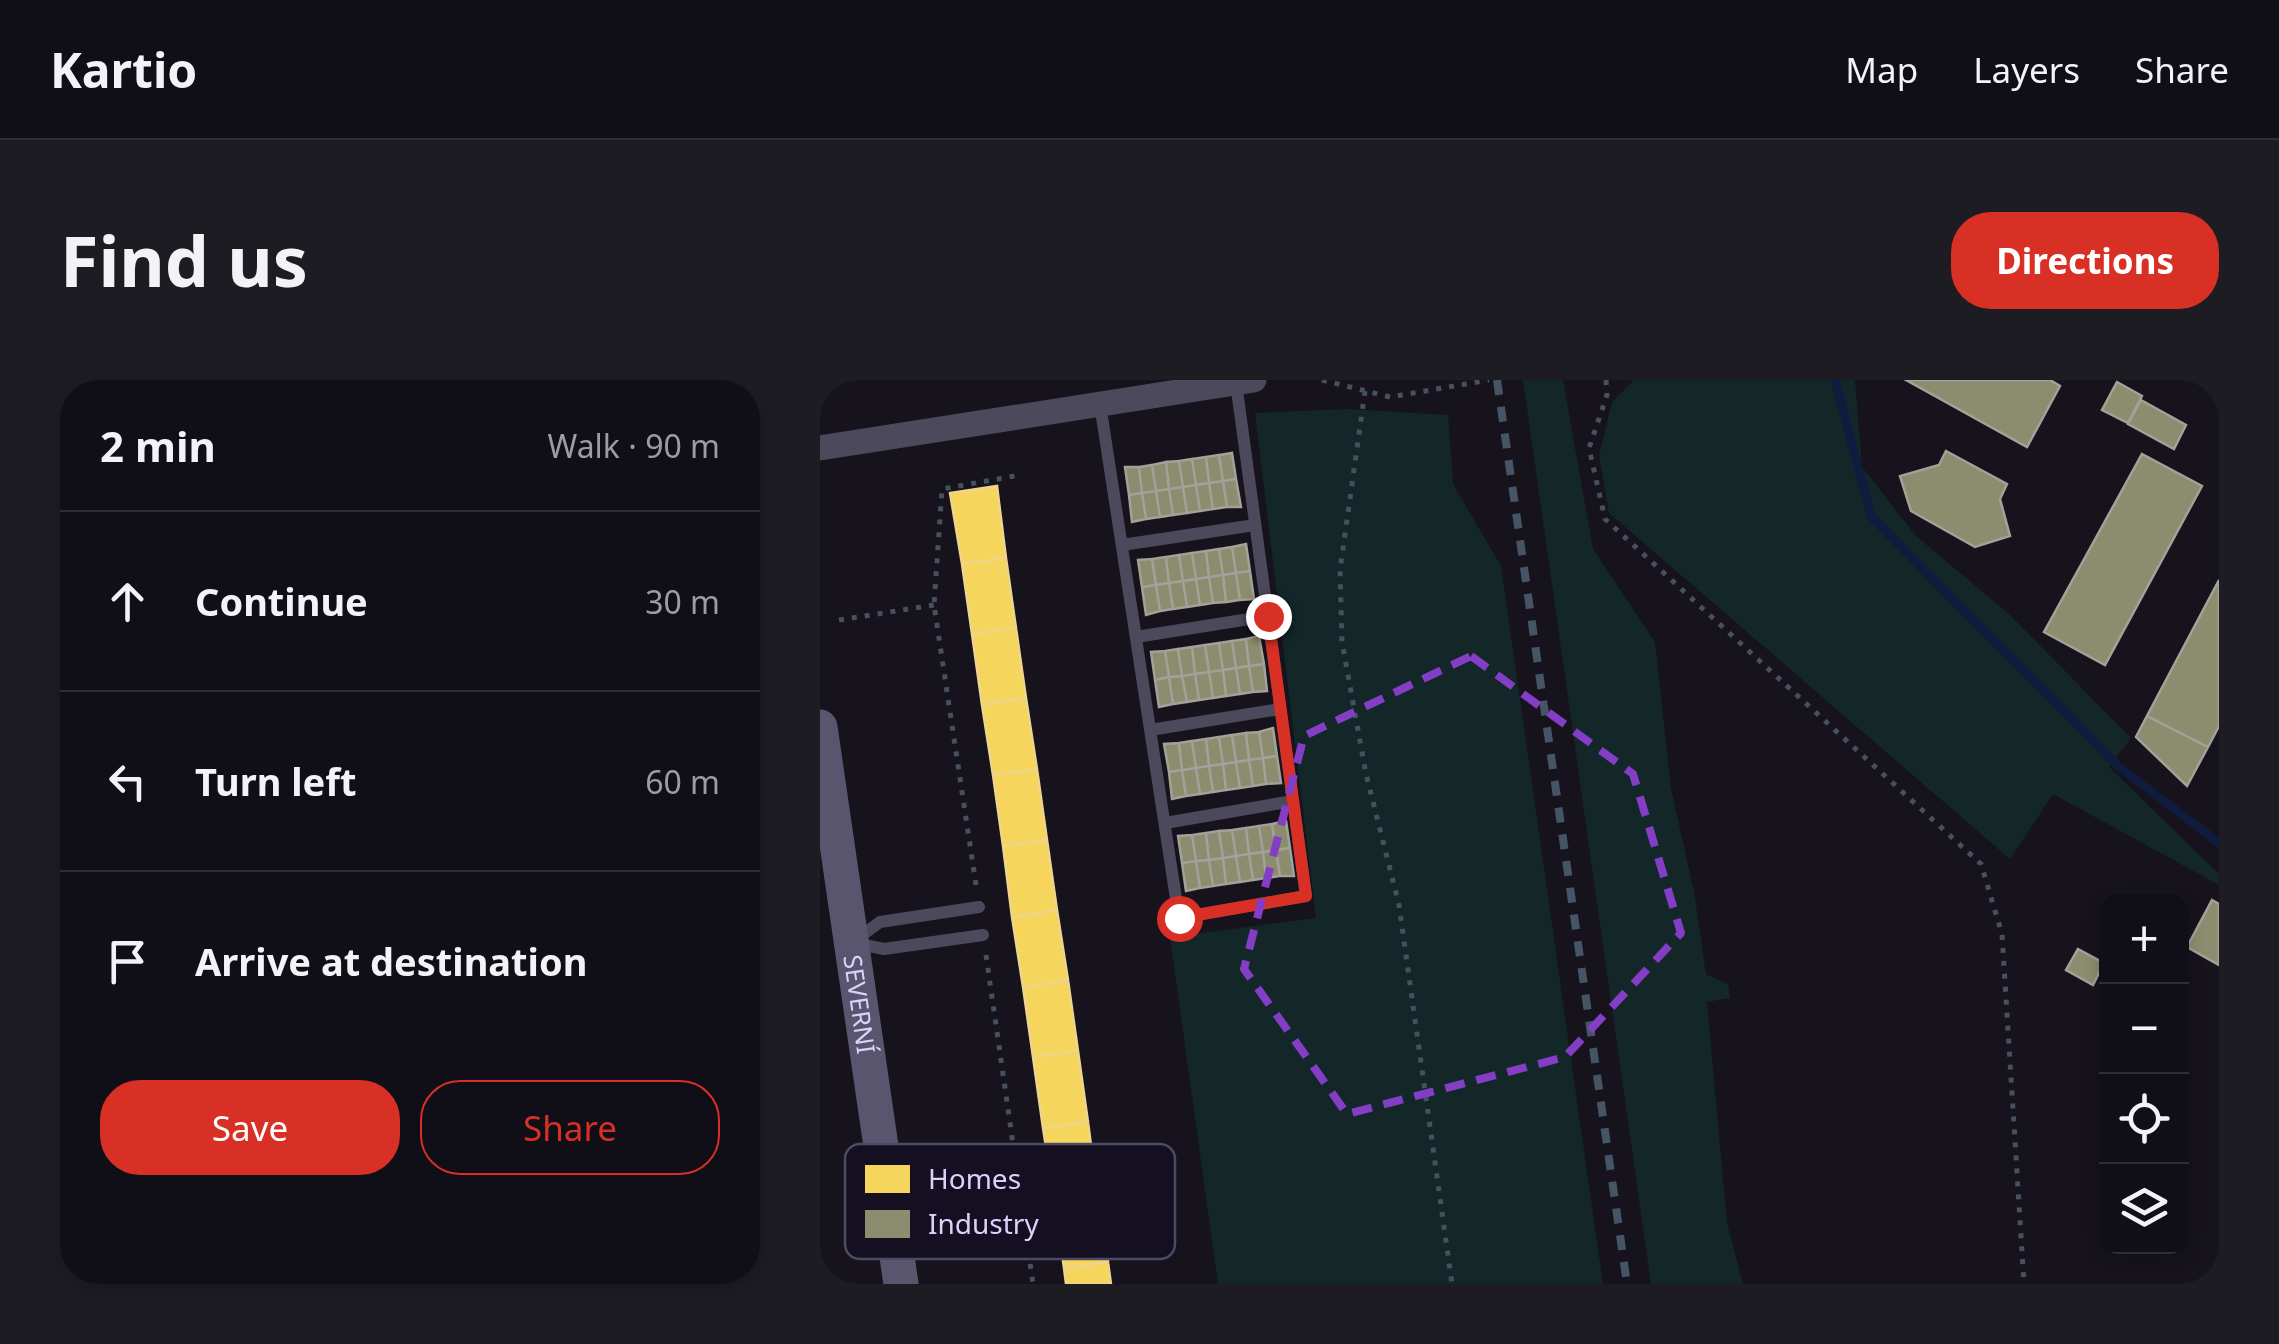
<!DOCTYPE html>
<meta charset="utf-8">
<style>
:root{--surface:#100e16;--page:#1e1c23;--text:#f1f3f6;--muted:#9c9ca1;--line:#302e35;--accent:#d93025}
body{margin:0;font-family:"Noto Sans",sans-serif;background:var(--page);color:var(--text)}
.controls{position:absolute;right:30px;bottom:30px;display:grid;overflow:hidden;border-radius:20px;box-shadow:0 5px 15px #0003}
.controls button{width:90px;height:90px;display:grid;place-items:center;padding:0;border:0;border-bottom:2px solid var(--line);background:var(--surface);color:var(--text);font:50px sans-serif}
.stop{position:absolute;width:30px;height:30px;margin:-22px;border:8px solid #d93025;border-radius:50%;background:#fff}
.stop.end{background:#d93025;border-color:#fff;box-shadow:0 2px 10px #0008}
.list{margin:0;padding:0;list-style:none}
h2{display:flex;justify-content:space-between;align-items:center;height:130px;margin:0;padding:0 40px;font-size:42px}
h2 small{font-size:32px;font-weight:400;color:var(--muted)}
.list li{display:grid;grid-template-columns:65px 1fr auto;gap:30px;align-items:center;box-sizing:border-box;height:180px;padding:0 40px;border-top:2px solid var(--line)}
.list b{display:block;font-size:38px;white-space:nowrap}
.list em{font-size:32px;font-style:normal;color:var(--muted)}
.actions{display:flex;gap:20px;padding:30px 40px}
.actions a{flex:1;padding:22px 0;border:2px solid var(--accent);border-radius:40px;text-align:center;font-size:35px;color:var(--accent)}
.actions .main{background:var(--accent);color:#fff}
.icon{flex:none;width:55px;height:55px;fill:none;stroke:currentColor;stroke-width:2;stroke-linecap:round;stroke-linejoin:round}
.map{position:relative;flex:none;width:1399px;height:904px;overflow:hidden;border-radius:40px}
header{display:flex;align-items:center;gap:60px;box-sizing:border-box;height:140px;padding:0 50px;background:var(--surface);border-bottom:2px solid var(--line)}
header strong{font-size:48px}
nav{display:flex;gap:55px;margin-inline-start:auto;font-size:35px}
.intro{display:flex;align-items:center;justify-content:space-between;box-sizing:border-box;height:240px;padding:0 60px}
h1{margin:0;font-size:70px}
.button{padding:25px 45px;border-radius:40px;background:var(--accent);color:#fff;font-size:35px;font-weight:700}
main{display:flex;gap:60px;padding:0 60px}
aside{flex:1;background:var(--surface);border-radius:40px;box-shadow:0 5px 15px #0003}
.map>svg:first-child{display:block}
</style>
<header>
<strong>Kartio</strong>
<nav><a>Map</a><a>Layers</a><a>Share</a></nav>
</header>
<div class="intro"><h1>Find us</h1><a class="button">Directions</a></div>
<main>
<aside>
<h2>2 min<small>Walk · 90 m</small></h2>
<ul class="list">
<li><svg class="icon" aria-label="ahead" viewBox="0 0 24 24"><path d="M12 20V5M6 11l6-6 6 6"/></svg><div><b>Continue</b></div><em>30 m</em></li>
<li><svg class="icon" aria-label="left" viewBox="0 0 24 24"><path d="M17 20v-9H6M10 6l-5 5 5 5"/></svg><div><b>Turn left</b></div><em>60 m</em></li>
<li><svg class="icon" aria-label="arrive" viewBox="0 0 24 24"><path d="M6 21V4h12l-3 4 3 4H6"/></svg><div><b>Arrive at destination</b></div></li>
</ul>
<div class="actions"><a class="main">Save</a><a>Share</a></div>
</aside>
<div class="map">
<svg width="1399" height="904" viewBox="0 0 1399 904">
<rect width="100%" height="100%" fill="#16131d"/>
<path fill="#132729" d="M703 0H743L773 169 835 262 851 408 874 512 886 594 908 604 910 618 887 622 907 843 923 904H831Z
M814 0H1035L1042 87 1096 156 1191 236 1311 358 1289 387 1399 494V505L1233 414 1190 479 789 133 779 75 792 22Z
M527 29 628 35 633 104 681 186 783 904H398L350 557 496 538 435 33Z"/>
<path fill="#f6d55c" stroke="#eed48c" stroke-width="2.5" d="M177 106 186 178 142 184 130 113Z
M186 178 196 248 152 254 142 184Z
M196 248 206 318 162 325 152 254Z
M206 318 217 389 173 395 162 325Z
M217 389 227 460 183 466 173 395Z
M227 460 237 530 192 537 183 466Z
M237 530 248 600 203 607 192 537Z
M248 600 258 671 213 677 203 607Z
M258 671 268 742 223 748 213 677Z
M268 742 277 812 234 818 223 748Z
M277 812 288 882 244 888 234 818Z
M288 882 291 904H246L244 888Z"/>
<path fill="#8c8c6e" stroke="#a3a199" stroke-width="2.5" d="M1086 0H1230L1240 6 1207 67Z
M1297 2 1322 16 1308 43 1282 30Z
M1321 20 1366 45 1354 69 1308 44Z
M1126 71 1187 104 1180 119 1190 156 1155 167 1091 131 1080 96 1119 85Z
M412 73 416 99 403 101 399 75Z
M1322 74 1382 106 1285 285 1224 252Z
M399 75 403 101 389 103 386 77Z
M386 77 389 103 376 105 372 79Z
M372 79 376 105 363 107 359 81Z
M359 81 363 107 349 109 346 82Z
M346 82 349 109 336 111 332 85Z
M332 85 336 111 322 113 319 87Z
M305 87H319L322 113 309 115Z
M416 99 421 127H407L403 101Z
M403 101 407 127 393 129 389 103Z
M389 103 393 129 380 131 376 105Z
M376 105 380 131 367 133 363 107Z
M363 107 367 133 353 135 349 109Z
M349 109 353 135 340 137 336 111Z
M336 111 340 137 326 139 322 113Z
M322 113 326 139 312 142 309 115Z
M426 164 430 191 416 193 412 167Z
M412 167 416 193 403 195 399 169Z
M399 169 403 195 389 197 386 171Z
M386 171 389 197 376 199 372 173Z
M372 173 376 199 363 201 359 175Z
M359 175 363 201 349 203 346 177Z
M346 177 349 203 336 205 332 179Z
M332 179 336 205 322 207 318 180Z
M430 191 434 219 420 220 416 193Z
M416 193 420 220 406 222 403 195Z
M403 195 406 222 393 223 389 197Z
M389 197 393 223 380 225 376 199Z
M376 199 380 225 367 227 363 201Z
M1399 200V346L1388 367 1327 336Z
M363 201 367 227 353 229 349 203Z
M349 203 353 229 340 231 336 205Z
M336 205 340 231 326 235 322 207Z
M439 256 444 284 429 286 426 259Z
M426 259 429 286 416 288 412 261Z
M412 261 416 288 403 290 399 263Z
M399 263 403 290 389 292 385 265Z
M385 265 389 292 375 294 372 267Z
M372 267 375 294 362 296 358 269Z
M358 269 362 296 349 297 345 271Z
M345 271 349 297 335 300 331 272Z
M444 284 447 311 433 312 429 286Z
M429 286 433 312 420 314 416 288Z
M416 288 420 314 406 316 403 290Z
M403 290 406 316 393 318 389 292Z
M389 292 393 318 379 320 375 294Z
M375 294 379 320 367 322 362 296Z
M362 296 367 322 353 324 349 297Z
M349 297 353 324 339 327 335 300Z
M1327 336 1388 367 1367 406 1316 357Z
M453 348 457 376 443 378 439 352Z
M439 352 443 378 429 380 426 353Z
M426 353 429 380 416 382 412 355Z
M412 355 416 382 403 384 399 357Z
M399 357 403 384 389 386 386 359Z
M386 359 389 386 376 388 372 361Z
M372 361 376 388 362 390 359 363Z
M359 363 362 390 349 392 344 364Z
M457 376 461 403 446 404 443 378Z
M443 378 446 404 433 406 429 380Z
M429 380 433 406 420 408 416 382Z
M416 382 420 408 406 410 403 384Z
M403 384 406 410 393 412 389 386Z
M389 386 393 412 380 414 376 388Z
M376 388 380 414 366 416 362 390Z
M362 390 366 416 352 419 349 392Z
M466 441 470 468 456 470 452 444Z
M452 444 456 470 443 472 439 446Z
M439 446 443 472 429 474 426 448Z
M426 448 429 474 416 476 412 450Z
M412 450 416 476 403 478 399 451Z
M399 451 403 478 389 480 386 453Z
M386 453 389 480 376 481 372 455Z
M372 455 376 481 362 483 358 456Z
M470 468 474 496H460L456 470Z
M456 470 460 496 446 498 443 472Z
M443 472 446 498 433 500 429 474Z
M429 474 433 500 420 502 416 476Z
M416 476 420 502 406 504 403 478Z
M403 478 406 504 393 506 389 480Z
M389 480 393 506 380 508 376 481Z
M376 481 380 508 366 511 362 483Z
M1392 520 1399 524V585L1367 567Z
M1258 569 1284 583 1273 605 1246 590Z"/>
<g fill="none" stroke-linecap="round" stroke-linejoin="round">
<path stroke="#101c3d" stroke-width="9" d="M1015 0 1051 136 1298 386 1399 463"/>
<path stroke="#46505e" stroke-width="5" stroke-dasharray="5 8" stroke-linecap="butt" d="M502 0 570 17 669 0
M786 0 787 15 769 68 785 139 1161 484 1182 554 1204 904
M545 11 520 190 522 262 546 394 579 525 632 904
M19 240 114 225
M156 505 114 225 122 109 200 95
M166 575 213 904"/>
<path stroke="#4c495d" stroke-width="12" d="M280 24 359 538 486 516 416 3
M302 165 435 145
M316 257 448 236
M330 350 460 329
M345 443 473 421
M34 561 60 542 159 527
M34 563 64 569 163 555"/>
<path stroke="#4c495d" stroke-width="25" d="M0 68 434 0"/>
<path stroke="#59556f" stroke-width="35" id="s1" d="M0 347 81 904"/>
<path stroke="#455566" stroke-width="8" stroke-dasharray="15 12" stroke-linecap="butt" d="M677 0 807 904"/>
</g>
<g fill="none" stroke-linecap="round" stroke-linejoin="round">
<path stroke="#d93025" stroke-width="12" d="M359 538 486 516 448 236"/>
</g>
<path fill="none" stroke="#843dc5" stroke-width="8" stroke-dasharray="20 12" stroke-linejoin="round" d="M651 276 813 394 861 553 745 677 527 734 424 589 484 356Z"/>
<g text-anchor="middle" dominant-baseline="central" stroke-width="10" stroke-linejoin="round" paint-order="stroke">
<g font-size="25" fill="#dad2fc" stroke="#140f21">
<text stroke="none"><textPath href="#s1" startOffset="280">SEVERNÍ</textPath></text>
</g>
</g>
<rect x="25" y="764" width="330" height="115" rx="15" fill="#140f21" stroke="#4f4a63" stroke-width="2.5"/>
<rect x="45" y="785" width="45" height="28" fill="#f6d55c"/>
<rect x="45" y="830" width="45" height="28" fill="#8c8c6e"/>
<g font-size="28" fill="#dad2fc">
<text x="108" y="809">Homes</text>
<text x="108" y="854">Industry</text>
</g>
</svg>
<div class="controls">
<button>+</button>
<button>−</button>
<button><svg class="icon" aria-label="locate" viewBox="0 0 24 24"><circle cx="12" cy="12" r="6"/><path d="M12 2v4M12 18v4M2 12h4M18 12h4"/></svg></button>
<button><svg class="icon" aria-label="layers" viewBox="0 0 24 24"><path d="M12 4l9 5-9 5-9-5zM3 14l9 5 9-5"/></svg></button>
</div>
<div class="stop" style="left:359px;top:538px"></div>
<div class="stop end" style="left:448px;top:236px"></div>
</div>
</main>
